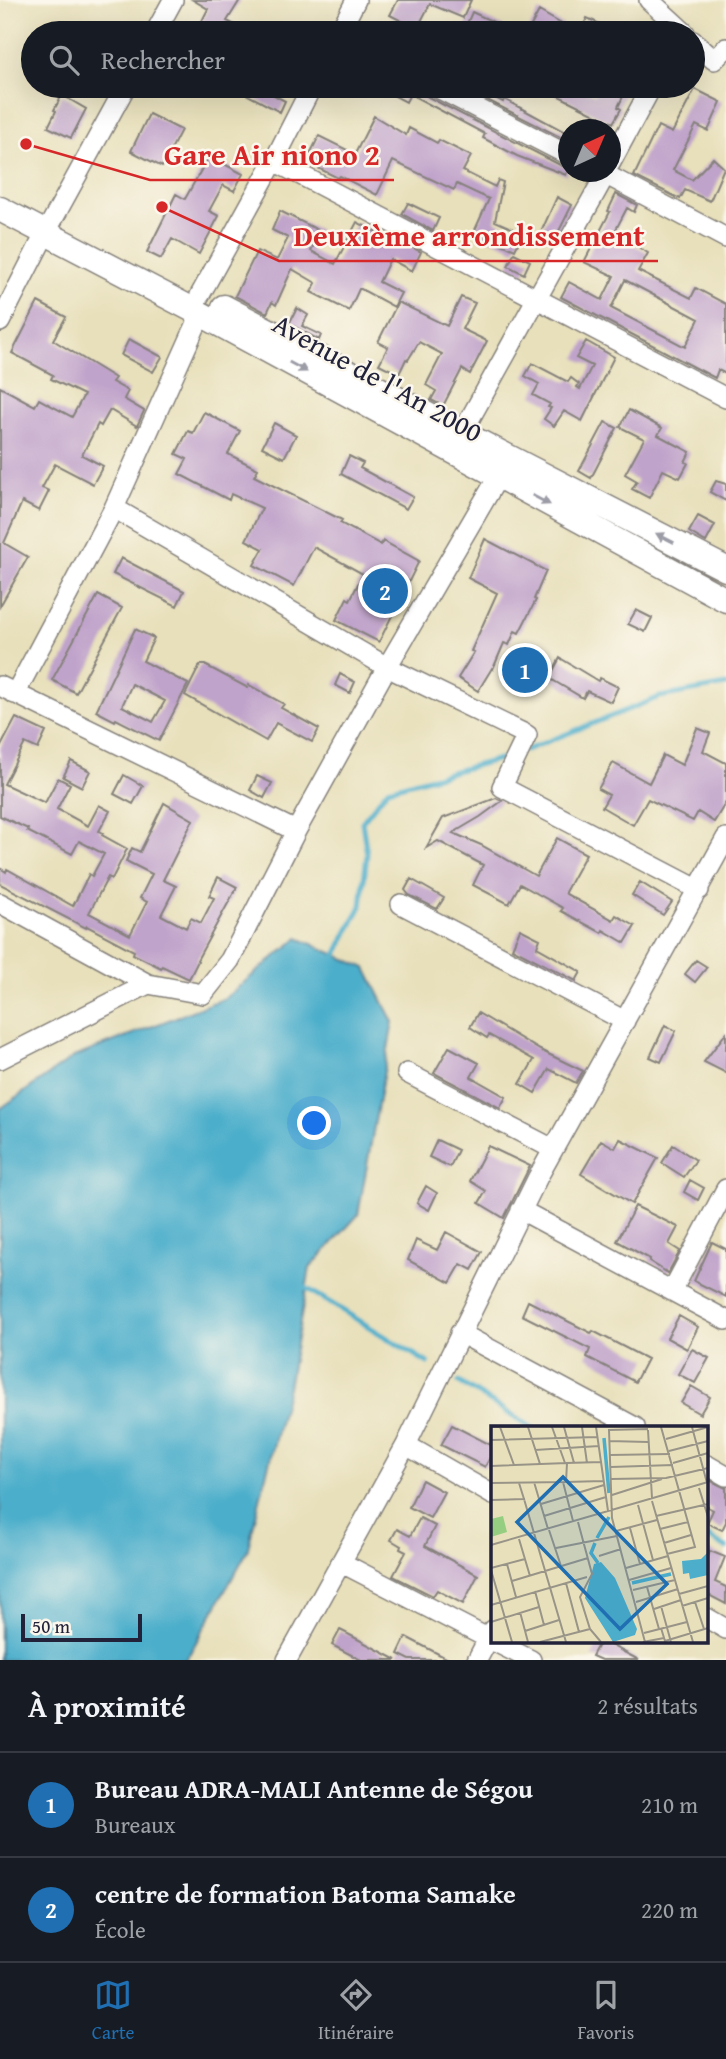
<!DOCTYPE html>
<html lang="fr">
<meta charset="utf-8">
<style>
:root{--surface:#171b24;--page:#242831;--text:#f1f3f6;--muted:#9ea1a6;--line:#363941;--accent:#1f6fb2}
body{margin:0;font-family:"Gentium Book Plus",serif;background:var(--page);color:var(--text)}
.compass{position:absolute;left:558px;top:119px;width:63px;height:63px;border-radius:50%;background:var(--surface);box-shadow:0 7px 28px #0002;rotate:44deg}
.scale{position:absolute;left:21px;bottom:18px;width:121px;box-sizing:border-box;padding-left:7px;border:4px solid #22223b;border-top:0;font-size:19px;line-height:24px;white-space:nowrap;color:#22223b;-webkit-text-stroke:5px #fbf7ec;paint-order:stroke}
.you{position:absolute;left:315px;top:1124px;width:24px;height:24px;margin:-18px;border:5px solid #fff;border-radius:50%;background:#1a73e8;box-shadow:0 0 0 10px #1a73e833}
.badge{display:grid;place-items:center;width:46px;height:46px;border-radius:50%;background:var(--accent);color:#fff;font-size:23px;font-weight:700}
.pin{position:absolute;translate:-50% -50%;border:4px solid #fff;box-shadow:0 2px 7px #0006}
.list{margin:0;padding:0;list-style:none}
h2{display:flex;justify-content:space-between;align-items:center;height:91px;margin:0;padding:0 28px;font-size:30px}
h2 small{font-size:23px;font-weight:400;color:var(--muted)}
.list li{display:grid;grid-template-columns:46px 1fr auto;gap:21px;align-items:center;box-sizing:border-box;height:105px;padding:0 28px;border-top:2px solid var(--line)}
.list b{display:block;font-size:26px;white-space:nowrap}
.list p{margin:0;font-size:23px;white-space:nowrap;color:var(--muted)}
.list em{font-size:23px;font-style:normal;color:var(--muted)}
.icon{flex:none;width:38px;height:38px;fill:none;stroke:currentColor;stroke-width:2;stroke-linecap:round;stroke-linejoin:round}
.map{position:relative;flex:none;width:726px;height:1660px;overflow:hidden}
.search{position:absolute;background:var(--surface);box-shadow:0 7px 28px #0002;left:21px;right:21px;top:21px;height:77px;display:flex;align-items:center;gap:18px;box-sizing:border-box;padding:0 24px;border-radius:38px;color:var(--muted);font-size:26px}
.sheet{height:301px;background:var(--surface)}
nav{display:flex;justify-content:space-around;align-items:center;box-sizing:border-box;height:98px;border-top:2px solid var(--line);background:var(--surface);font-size:19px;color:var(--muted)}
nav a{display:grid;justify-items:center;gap:4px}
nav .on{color:var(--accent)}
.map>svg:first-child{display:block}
</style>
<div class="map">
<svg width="726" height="1660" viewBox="0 0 726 1660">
<rect width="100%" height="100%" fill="#fbf7ec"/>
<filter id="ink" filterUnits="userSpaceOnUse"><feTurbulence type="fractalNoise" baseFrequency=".0143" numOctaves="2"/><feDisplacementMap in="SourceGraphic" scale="14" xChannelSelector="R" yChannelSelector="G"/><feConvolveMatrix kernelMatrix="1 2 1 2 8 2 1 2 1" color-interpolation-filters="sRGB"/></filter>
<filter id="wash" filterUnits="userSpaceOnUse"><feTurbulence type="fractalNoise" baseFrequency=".00686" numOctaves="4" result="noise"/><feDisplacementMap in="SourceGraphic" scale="28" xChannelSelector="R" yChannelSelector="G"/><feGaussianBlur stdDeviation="1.57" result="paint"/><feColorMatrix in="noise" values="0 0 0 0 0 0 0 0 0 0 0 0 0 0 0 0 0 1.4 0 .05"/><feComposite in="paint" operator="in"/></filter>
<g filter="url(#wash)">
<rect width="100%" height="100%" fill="#e8e0bb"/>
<path fill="#4caecb" stroke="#376883" stroke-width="2" d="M298 938 366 968 393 1022 358 1215 310 1268 288 1387 247 1552 186 1660H0V1109L74 1057 225 998Z"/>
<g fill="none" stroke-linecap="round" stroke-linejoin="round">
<path stroke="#4caecb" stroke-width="5" d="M526 750 660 697 726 685
M336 955 361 906 367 854 362 822 388 789 511 756
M306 1288 428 1363
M459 1382 531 1427
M707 1536 726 1548"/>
</g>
<g id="blocks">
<path fill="#c0a3ca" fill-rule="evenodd" d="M193 0H240L227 21 251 33H216L200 25 208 9Z
M398 0H471L463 18 430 4 417 29 390 15Z
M539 11 577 33H527Z
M472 12 517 33H463Z
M587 18 619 33H580Z
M231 86H257L285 101 280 112Z
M376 86H422L423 92 428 97 562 166 569 167 566 175 517 156 483 138 485 134 410 94 406 102Z
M460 86H472L503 102 504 99 565 132 562 138Z
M539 86H575L595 95 599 86H628L618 107 621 109 613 123Z
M695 89 721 102 708 131 696 125 673 170 692 180 713 158 724 168 710 201 685 190 680 199 634 176 658 126 672 133Z
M62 95 86 109 71 138 48 127 56 111 54 110Z
M149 114 181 130 162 167 131 151Z
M374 116 406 135 409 128 437 143 439 140 471 156 463 171 495 187 498 180 503 182 495 221 523 233 515 250 474 232 489 199 457 184 454 190 393 161 377 195 340 176 338 178 306 162 319 136 355 154Z
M209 156 243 174 234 191 223 185 209 211 219 216 199 254 172 239 161 259 147 252 176 194 185 199Z
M616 194 637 205 634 212 627 208 614 233 648 253 638 271 691 298 696 288 726 304V374L718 370 715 378 561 297 569 282 602 300 614 276 584 262 610 212 608 211ZM625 280 699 319 685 347 611 308Z
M557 197 572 205 555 239 541 232Z
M408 203 439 218 433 231 402 214Z
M280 211 320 231 311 251 335 264 357 222 390 239 391 236 421 252 412 271 390 259 379 282 401 293 394 307 361 289H359L349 311 311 292 316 283 292 269 276 305 272 302 267 313 235 296 257 251 277 260 288 238 272 230Z
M514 253 530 261 524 274 508 266Z
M461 297 475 303 462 329 487 341 470 374 462 369 443 406 431 400 436 391 426 385 442 354 419 342 408 360 406 359 399 374 379 364 388 347 378 342 398 302 447 326Z
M38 302 66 317 53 340 115 378 112 382 128 391 124 399 144 411 137 426 110 410 101 426 98 424 82 455 103 466 93 484 55 464 42 488 49 491 39 511 22 502 4 543 28 557 0 606V387L35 406 39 399 72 417 84 395 51 379 53 375 12 353Z
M297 308 308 315 302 326 321 335 319 340 289 324Z
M129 339 162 357 153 372 121 355Z
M586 341 614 357 582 421 564 411 554 426 544 419 551 408 548 407 550 404 533 395 539 384 525 376 532 363 568 382 571 378 579 384 577 387 580 389 592 366 576 358Z
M629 410 662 428 658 435 690 452 685 462 688 463 680 478 663 470 649 498 632 489 637 481 625 474 644 439 620 427Z
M204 412 240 431 228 454 258 469 254 476 342 520 340 523 381 545 383 541 419 561 379 642 336 620 347 598 350 600 363 574 314 547 294 586 254 565 263 549 246 540 262 508 231 494 229 500 179 474 187 459 176 454 188 431 193 433Z
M605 422 617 428 591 478 579 471Z
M274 423 296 435 284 458 262 447Z
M349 456 363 463 360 468 413 497 406 509 341 474Z
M716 481 726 484V501L710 492Z
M698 516 715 525 706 542 689 532Z
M485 539 546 571 534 599 536 600 519 633 515 631 509 645 504 643 493 669 492 668 478 691 458 678 474 652 471 651 497 593 468 578Z
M121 558 184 591 177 606 113 574Z
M98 595 122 608 76 693 52 680Z
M636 610 652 618 645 632 628 624Z
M135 629 154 638 143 661 188 684 159 741 116 719 115 721 96 711ZM132 684 165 701 153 722 122 706Z
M560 658 598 681 600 678 618 687 611 702 587 691 583 698 549 678Z
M200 665H205L248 688 249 685 284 704 281 708 319 729 312 742 276 723 266 741 185 695Z
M340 674 355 682 350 693 335 685Z
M16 718 46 732 38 749 25 743 4 784 45 803 58 778 70 784 57 809 88 826 99 805 110 811 99 831 103 833 102 835 127 849 112 879 108 877 89 913 130 935 147 902 140 898 152 874 126 861 132 848 140 852 164 803 193 820 163 880 176 886 161 915 186 928 191 918 201 923 214 898 209 896 218 877 237 887 197 960 198 961 189 979 162 966 161 968 133 954 134 951 87 926 86 928 0 884V868L6 872 7 869 73 906 89 874 92 876 104 854 79 841 72 854 27 831 28 829 0 816V748Z
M697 728 710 733 703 751 726 763V802L714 822 698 812 693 821 648 799 633 825 602 807 609 795 598 789 613 763 649 783 663 755 682 765Z
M71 761 90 771 82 787 63 777Z
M124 775 143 786 133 804 114 794Z
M257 776 272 783 264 798 250 790Z
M496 798 502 801 480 817 453 833 481 845 536 876 557 838 586 854 565 892 566 894 613 920 616 915 635 926 625 943 603 930 602 933 561 911 563 908 520 884 509 904 473 885 483 865 438 841 426 848 443 818Z
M411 879 444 898 437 909 409 895 405 890Z
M640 882 672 902 663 915 632 895Z
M520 929 540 939 537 947 581 972 576 981 512 948Z
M696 960 707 967 695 982 685 974Z
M478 1013 540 1050 583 1071 576 1083 549 1069 535 1093 520 1084 534 1060 489 1035 487 1038 470 1027Z
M665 1025 676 1031 661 1062 650 1057Z
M726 1033V1073L704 1062Z
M449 1047 479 1063 471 1077 506 1097 500 1108 434 1073Z
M620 1139 658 1158 632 1204 581 1174 601 1140 615 1148Z
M437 1140 458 1150 450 1167 429 1157Z
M673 1145 696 1160 684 1177 662 1163Z
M488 1146 530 1166 504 1218 479 1203 486 1191 470 1181Z
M690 1180 704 1188 698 1200 684 1192Z
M426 1186 437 1193 429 1210 417 1203Z
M635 1206 678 1227 669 1244 680 1251 668 1273 649 1261 650 1259 617 1241Z
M446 1232 482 1252 472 1270 461 1264 450 1283 408 1260 416 1240 437 1250Z
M712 1242 726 1249V1297L694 1281Z
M528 1301 591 1333 593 1331 647 1359 635 1382 587 1357 590 1349 522 1315Z
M679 1316 698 1327 687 1349 667 1338Z
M692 1349 709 1358 695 1383 678 1374Z
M691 1386 710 1397 700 1414 681 1403Z
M452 1425 493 1446V1452L485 1467 441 1445Z
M707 1479 726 1488V1522L722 1530 707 1523 713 1510 707 1507Z
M422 1480 444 1492 430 1518 409 1507Z
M420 1518 435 1526 425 1546 478 1575 463 1604 437 1590 433 1596 393 1576 406 1552 400 1549 401 1546 391 1540 397 1529 410 1536Z
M710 1551 725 1557 715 1582 726 1587V1604L709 1595 707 1599V1559Z
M340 1630 346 1633 397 1660H361L332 1645Z
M406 1637 450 1660H410L398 1654Z
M600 1641H603L639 1660H601L592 1656Z"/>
</g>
</g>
<g filter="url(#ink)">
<use href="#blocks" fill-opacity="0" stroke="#85817b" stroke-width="2"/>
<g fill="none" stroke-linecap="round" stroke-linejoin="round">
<g stroke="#85817b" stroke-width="22">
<path id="minor" d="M649 0 685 33
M155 33 173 0
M339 33 356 0
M693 41 714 60 726 48
M434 86 568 155
M274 161 726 398
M610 164 652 86
M601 172 726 238
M200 295 274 161 312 86
M0 322 46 232 126 86
M462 433 607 172
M114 508 387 667 527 735 502 787 699 890
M0 686 296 831
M15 694 114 508 201 314
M0 903 148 984
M401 904 625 1021
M0 1059 148 984 203 994 230 960 296 831 387 667 498 477
M407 1073 553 1149
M521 1210 726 1320
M672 1291 726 1189
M460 1333 635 1427
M406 1445 493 1495
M707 1465 726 1476
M342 1563 493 1641
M707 1618 726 1629
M493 1641 531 1660
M287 1660 406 1445 538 1177 726 838
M477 1660 493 1630"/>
</g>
<g stroke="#85817b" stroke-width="27">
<path id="major" d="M0 209 201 314 726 600
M224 307 462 433 726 569"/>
</g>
<use href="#minor" stroke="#fff" stroke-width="19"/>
<use href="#major" stroke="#fff" stroke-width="24"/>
</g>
<defs><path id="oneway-solid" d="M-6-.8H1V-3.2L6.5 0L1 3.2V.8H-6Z" transform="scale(1.75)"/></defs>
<g fill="#9c9ca7">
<use href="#oneway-solid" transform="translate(298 367) rotate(29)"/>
<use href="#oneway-solid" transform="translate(541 500) rotate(28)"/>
<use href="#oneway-solid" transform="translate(665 538) rotate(-153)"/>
</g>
</g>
<g text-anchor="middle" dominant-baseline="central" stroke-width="5" stroke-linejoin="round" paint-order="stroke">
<g font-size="28" fill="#22223b" stroke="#fbf7ec">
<text transform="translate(378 377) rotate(29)">Avenue de l'An 2000</text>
</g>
</g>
<g transform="translate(491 1426)">
<rect width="217" height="217" fill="#e8e0bb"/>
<path d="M12 90 16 106 0 111V93Z" fill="#95ce81"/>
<path d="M217 126V149L199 153 198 147 192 148 191 135 210 133ZM110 136 124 152 146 203 144 209 122 216 94 172 103 138Z" fill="#4caecb"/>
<path fill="none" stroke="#4caecb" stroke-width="3.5" d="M113 12 118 67M106 112 118 91M104 117 100 127 107 137M141 157 180 148"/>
<path fill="none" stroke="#999488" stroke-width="2" d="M0 1H29M9 1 23 39M37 1 49 38M61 1 74 37M73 1 83 37M91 1 96 37M170 1 204 121 176 128M201 1 216 57M157 4 161 72M175 13 217 1M0 14 106 11M118 15 157 16M44 24 108 20M178 25 217 15M119 29 179 28M110 36 117 85M182 37 217 27M0 40 76 37M120 41 182 39M120 53 175 52 217 42M43 56 57 103M72 56 82 95M75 56 112 55M0 57 75 56 76 37 110 36 105 1M208 62 217 91M121 69 171 53M33 73 75 216M0 74 33 73 28 57M161 75 202 216M50 78 113 59M147 79 162 134M53 90 115 71M165 90 217 78M87 96 101 148 89 171 99 203 110 216M139 102 149 138M169 103 197 96M58 104 70 140M125 105 166 94M28 113 39 150M173 117 200 109M0 119 217 56M65 122 126 110M108 130 130 123M16 138 25 171M0 142 34 133M135 142 177 130M0 144 21 216M138 154 180 142M21 155 97 132M75 157 88 206M156 161 168 203M142 164 184 154M44 165 53 199M188 168 217 160M145 176 187 163M204 176 213 203M0 179 96 151M170 180 180 216M191 180 217 172M163 183 190 174M29 186 37 216M0 196 48 181M170 202 174 215 217 202M34 205 68 194M153 207 196 196M49 216 99 203M152 216 173 212M154 216 121 92 118 4 157 3"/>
<path fill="#1f6fb2" fill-opacity="0.15" stroke="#1f6fb2" stroke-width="3.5" d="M72 51 176 158 129 203 26 96Z"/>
<rect width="217" height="217" fill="none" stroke="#22223b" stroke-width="3.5"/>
</g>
<path fill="none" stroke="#d62828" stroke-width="2.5" d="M26 144L150 180H394M162 207L279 261H658"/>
<g fill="#d62828" stroke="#fbf7ec" stroke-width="2.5">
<circle cx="26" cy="144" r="7"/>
<circle cx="162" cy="207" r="7"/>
</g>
<g font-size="30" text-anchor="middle" font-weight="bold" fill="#d62828" stroke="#fbf7ec" stroke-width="5" stroke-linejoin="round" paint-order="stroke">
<text x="272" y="165">Gare Air niono 2</text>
<text x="469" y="246">Deuxième arrondissement</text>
</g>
</svg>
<svg class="compass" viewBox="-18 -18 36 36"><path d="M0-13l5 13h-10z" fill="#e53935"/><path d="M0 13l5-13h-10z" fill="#9ea1a6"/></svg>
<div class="scale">50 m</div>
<div class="you"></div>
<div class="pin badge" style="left:525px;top:670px">1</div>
<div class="pin badge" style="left:385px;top:591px">2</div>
<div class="search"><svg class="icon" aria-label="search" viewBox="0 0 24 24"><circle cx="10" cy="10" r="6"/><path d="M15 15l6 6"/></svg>Rechercher</div>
</div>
<section class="sheet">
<h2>À proximité<small>2 résultats</small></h2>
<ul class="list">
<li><span class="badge">1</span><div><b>Bureau ADRA-MALI Antenne de Ségou</b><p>Bureaux</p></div><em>210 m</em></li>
<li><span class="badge">2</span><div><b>centre de formation Batoma Samake</b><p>École</p></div><em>220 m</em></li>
</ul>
</section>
<nav>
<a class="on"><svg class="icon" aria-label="map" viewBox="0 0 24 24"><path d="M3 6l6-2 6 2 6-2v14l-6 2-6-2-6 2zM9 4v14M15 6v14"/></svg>Carte</a>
<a><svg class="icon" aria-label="directions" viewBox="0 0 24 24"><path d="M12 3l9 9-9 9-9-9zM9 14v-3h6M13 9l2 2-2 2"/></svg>Itinéraire</a>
<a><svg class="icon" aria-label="saved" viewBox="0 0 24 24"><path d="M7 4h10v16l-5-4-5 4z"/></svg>Favoris</a>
</nav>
